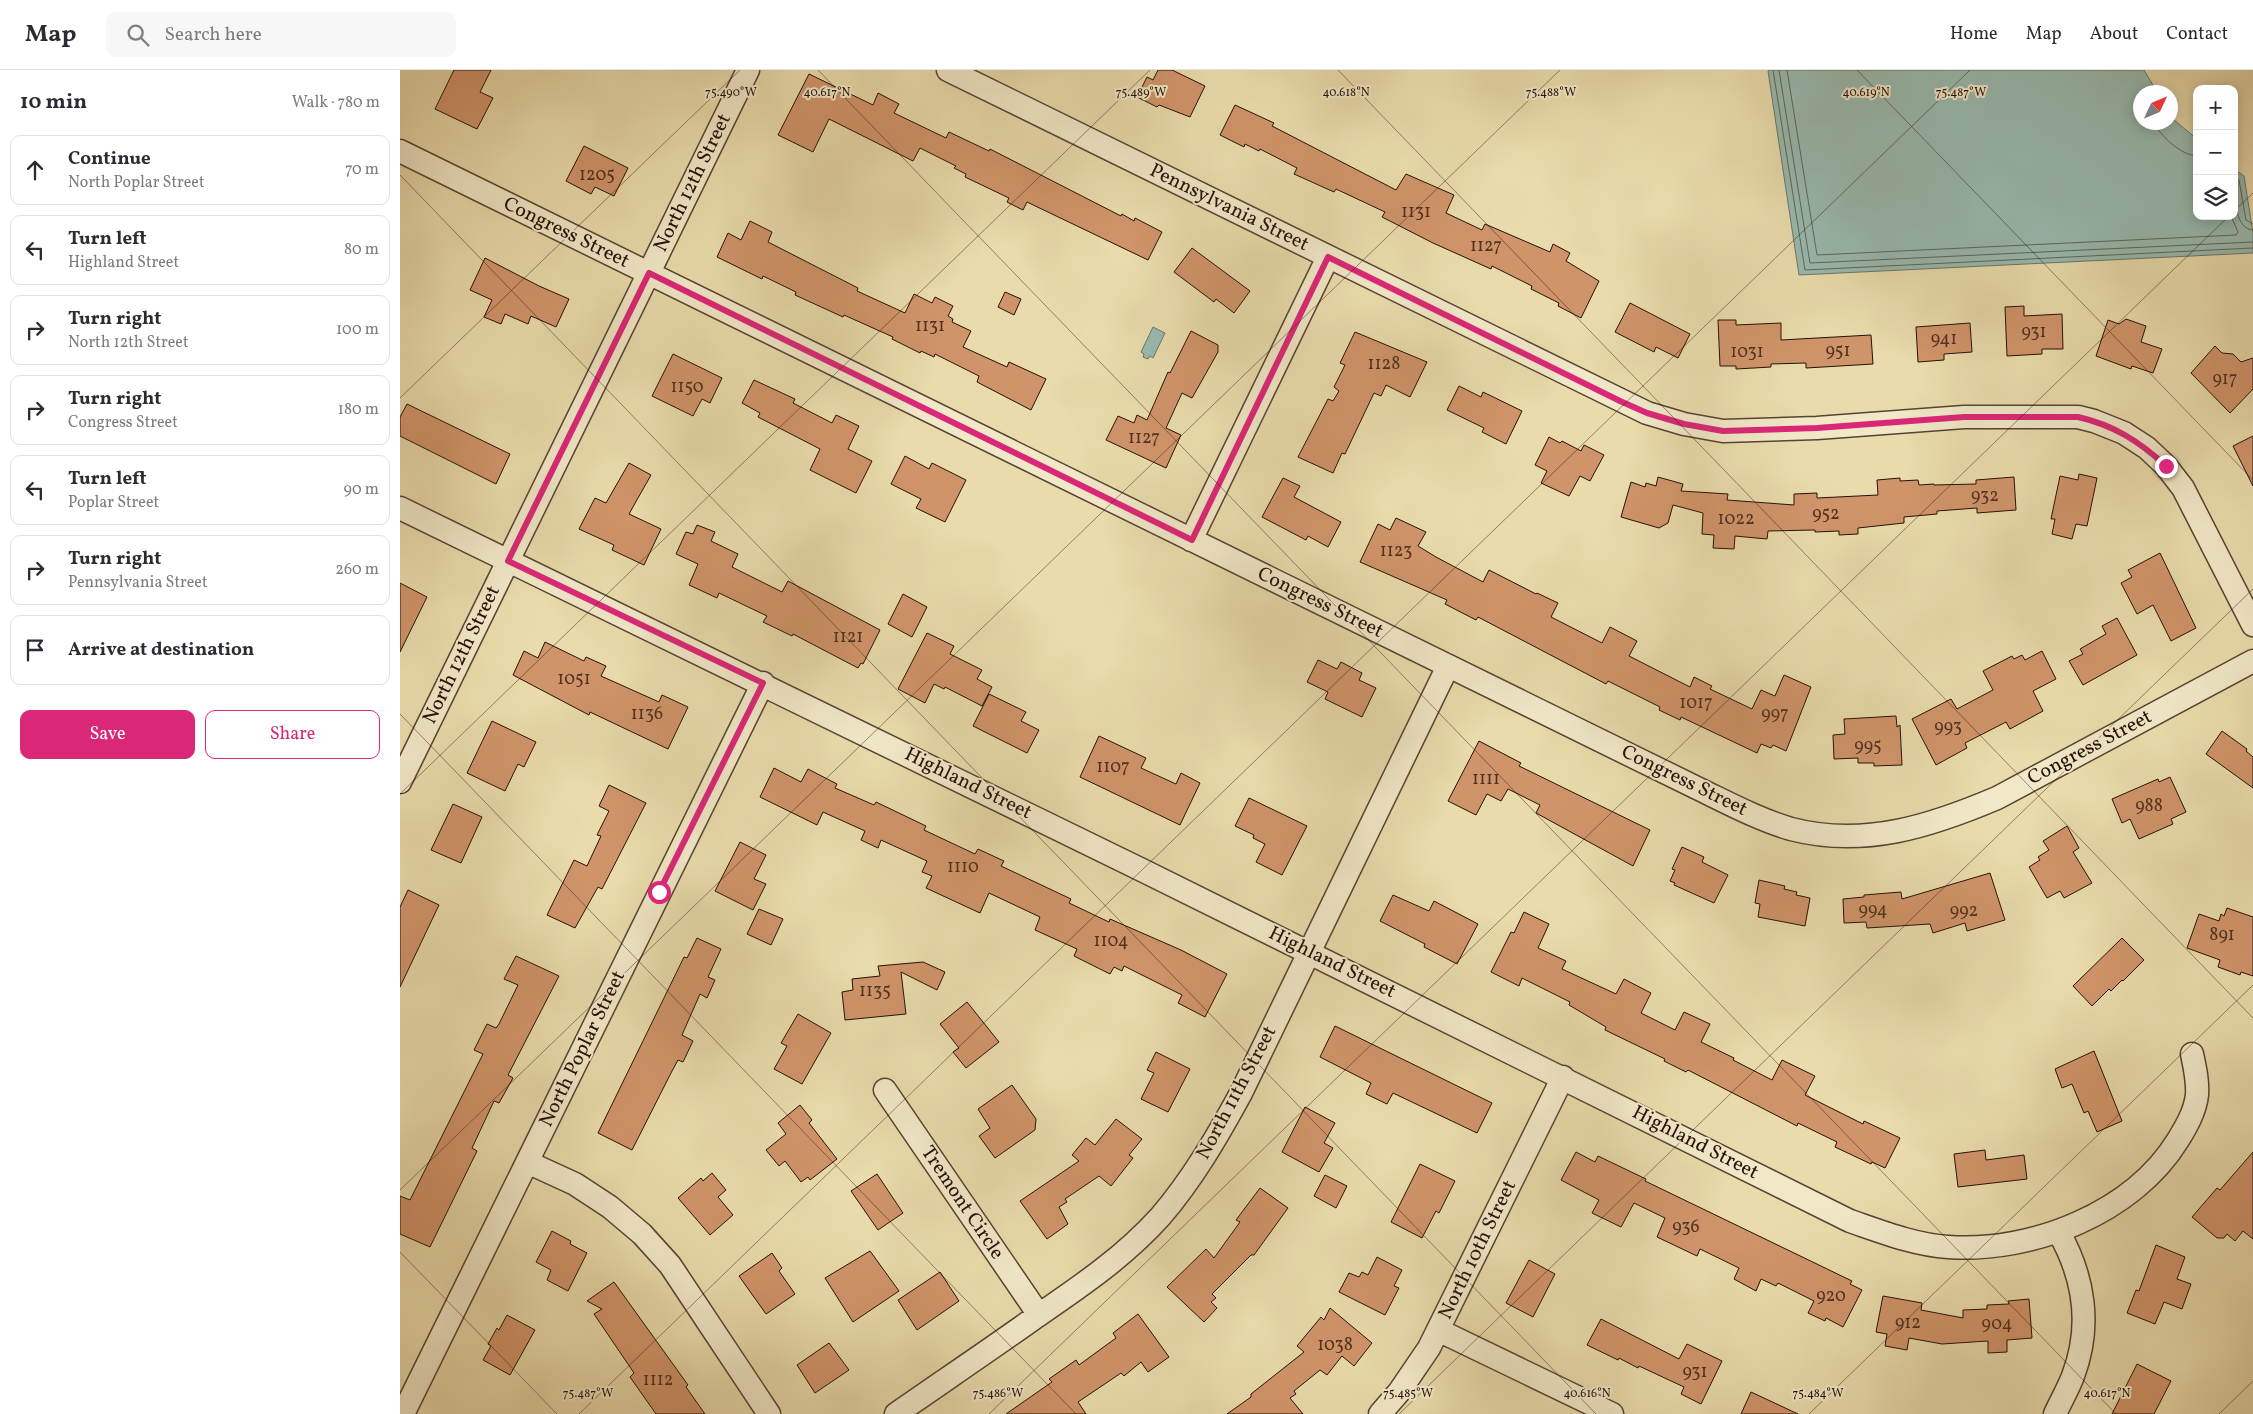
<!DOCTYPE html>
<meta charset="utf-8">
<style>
:root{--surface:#fff;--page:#f7f7f7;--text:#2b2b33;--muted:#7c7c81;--line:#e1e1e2;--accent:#db2777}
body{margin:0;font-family:Vollkorn,serif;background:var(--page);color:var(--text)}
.controls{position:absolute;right:15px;top:15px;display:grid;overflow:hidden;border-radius:10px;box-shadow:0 2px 12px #0003}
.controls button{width:45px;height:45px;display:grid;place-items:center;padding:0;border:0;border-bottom:1px solid var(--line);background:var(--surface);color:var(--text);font:25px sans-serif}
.compass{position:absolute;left:1733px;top:15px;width:45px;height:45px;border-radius:50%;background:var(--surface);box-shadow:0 2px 12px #0003;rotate:46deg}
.stop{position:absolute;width:15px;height:15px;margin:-11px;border:4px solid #db2777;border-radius:50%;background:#fff}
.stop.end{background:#db2777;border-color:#fff;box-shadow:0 1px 5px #0008}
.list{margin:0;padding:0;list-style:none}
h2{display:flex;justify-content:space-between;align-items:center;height:65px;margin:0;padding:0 20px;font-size:21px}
h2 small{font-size:16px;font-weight:400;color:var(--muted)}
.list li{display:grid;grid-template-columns:32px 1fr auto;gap:15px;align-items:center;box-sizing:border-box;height:70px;margin:0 10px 10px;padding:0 10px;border:1px solid var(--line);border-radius:10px}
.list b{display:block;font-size:19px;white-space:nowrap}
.list p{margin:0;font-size:16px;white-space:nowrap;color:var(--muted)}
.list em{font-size:16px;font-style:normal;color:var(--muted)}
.actions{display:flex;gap:10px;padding:15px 20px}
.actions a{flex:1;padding:11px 0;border:1px solid var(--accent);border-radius:10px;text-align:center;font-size:18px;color:var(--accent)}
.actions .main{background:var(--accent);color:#fff}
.icon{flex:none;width:28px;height:28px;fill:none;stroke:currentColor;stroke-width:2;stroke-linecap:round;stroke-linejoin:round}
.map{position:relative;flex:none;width:1853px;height:1344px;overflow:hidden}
header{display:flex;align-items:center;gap:30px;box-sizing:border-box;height:70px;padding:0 25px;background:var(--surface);border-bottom:1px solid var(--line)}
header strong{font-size:24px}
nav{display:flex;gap:28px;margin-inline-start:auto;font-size:18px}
.search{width:350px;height:45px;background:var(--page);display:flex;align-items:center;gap:12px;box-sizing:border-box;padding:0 18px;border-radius:10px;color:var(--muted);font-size:19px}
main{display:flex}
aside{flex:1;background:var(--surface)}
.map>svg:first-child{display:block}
</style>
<header>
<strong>Map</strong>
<div class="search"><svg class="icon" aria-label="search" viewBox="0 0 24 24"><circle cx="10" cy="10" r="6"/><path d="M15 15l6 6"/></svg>Search here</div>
<nav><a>Home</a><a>Map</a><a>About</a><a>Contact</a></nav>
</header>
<main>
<aside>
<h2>10 min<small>Walk · 780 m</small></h2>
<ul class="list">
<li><svg class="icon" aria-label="ahead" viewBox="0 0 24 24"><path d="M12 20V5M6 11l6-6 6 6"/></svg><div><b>Continue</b><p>North Poplar Street</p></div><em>70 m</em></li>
<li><svg class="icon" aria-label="left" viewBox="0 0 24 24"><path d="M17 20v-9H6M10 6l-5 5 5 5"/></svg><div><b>Turn left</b><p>Highland Street</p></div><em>80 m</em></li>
<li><svg class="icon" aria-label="right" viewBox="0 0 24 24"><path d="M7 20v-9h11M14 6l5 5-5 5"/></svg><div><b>Turn right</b><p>North 12th Street</p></div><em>100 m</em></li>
<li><svg class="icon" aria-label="right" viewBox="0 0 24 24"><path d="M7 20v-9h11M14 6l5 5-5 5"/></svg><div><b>Turn right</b><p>Congress Street</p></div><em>180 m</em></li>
<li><svg class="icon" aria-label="left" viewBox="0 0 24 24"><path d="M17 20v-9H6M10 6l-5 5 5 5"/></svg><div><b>Turn left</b><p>Poplar Street</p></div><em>90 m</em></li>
<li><svg class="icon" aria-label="right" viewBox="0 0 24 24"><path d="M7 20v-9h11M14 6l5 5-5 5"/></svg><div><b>Turn right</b><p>Pennsylvania Street</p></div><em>260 m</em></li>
<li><svg class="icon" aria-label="arrive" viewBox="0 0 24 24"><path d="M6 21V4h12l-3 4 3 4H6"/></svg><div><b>Arrive at destination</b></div></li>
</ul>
<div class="actions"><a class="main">Save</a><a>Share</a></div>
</aside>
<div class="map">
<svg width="1853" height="1344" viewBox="0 0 1853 1344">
<rect width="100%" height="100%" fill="#e9dbab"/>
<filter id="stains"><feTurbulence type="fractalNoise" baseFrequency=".004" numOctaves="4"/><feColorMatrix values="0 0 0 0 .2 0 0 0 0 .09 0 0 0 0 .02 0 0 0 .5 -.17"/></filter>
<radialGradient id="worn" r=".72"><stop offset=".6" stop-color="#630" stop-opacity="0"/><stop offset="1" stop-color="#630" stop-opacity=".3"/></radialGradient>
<path fill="#98baaf" stroke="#6a766c" d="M1369 0H1744L1757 22H1740V52H1770L1771 45 1774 50 1797 69V146H1834V99L1844 106 1853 163V183L1399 205 1368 1Z
M753 257 765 263 753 288 750 286 748 289 743 287 744 284 741 282Z"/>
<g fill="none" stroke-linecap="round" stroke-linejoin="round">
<path stroke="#5f655b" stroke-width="1" d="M1373 0 1405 200 1853 178
M1379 0 1410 193 1853 172
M1387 0 1417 185 1836 165 1838 162 1831 146
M1753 52C1761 66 1780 85 1797 86
M1834 105 1839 110 1846 150 1853 154
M1834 117C1836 131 1835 159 1853 160"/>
</g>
<path fill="#d0946a" stroke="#261007" d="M54 0H91L80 22 93 28 77 59 35 39Z
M758 0H772L805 16 790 47 759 35 757 37 737 27 747 7 753 10Z
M409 4 473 35 478 23 499 34 494 43 546 68 549 62 589 81 590 79 721 146 722 144 734 151 735 148 762 162 748 190 627 132 623 140 607 132 609 128 565 107 566 104 554 98 556 96 520 78 513 91 429 49 413 82 378 65Z
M835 35 874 53 872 56 996 120 1006 104 1054 125 1046 143 1082 160 1085 154 1150 182 1153 174 1170 183 1166 191 1199 211 1181 248 1158 236 1159 233 1131 219 1132 216 1092 196 1091 199 1033 173 982 147 985 142 936 119 934 122 894 104 897 98 860 79 859 81 845 74 844 77 820 65Z
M184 76 228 98 214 126 195 117 191 124 166 111Z
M350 151 372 162 368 172 458 218 457 221 505 243 514 224 532 233 535 227 553 236 548 246 553 249 552 252 571 261 563 277 607 297 609 292 646 309 631 340 577 312 579 306 535 284 534 287 521 281 520 283 492 269 493 267 444 245 443 247 395 225 396 222 363 206 362 209 317 187 328 163 341 170Z
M792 178 850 221 834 243 816 229 814 232 774 202Z
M85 188 139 216 169 229 156 257 131 246 128 254 105 244 101 254 84 247 92 230 70 220Z
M605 222 621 229 614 245 598 237Z
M1230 233 1290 264 1278 288 1256 277 1254 282 1215 262Z
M1624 236V246L1662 244 1663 279H1642V284L1607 286 1605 237Z
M1726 249 1746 256 1741 272 1762 279 1753 303 1732 296 1731 299 1696 286 1708 250 1719 254Z
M1318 250H1336V255L1381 253V270L1471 265 1473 294 1406 298V293L1371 294V297L1336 299V296H1320Z
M1570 253 1572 282 1544 284V290L1518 292 1516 257Z
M791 261 818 275V282L792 328 782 323 766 358 781 365 766 398 706 370 718 346 734 353 737 345 747 350 768 302 770 303Z
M955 262 1027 292 1010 327 986 315 981 326 974 323 945 384 942 383 933 403 898 387 928 329 933 331 939 321 934 317 945 295 940 293Z
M1815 276 1822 283 1833 284 1841 292 1853 288V319L1830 343 1791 303Z
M273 284 322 308 310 333 302 329 293 346 252 326Z
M354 310 395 329 393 333 432 353 436 345 459 356 448 379 472 391 456 423 410 400 420 379 358 347 360 343 342 333Z
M1059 316 1081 327 1083 322 1122 341 1106 374 1082 362 1084 358 1047 340Z
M7 334 110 384 96 414 0 366V347Z
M1853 366V416L1833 376Z
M1149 367 1160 373 1162 371 1181 381 1184 375 1204 385 1190 411 1180 406 1169 426 1141 413 1147 401 1135 395Z
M505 386 529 399 532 393 566 410 545 452 516 438 521 429 491 414Z
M229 393 251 405 229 444 261 459 244 495 212 480 214 475 179 459 195 428 206 433Z
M1679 404 1697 408 1687 456 1676 454 1672 469 1652 464 1655 449H1651L1660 406 1678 410Z
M1258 407 1283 414 1281 421 1328 424 1327 430 1394 435V424L1417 423V428L1478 425 1477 410 1500 408V411L1518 410 1519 415 1534 414V415L1576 414V410L1614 407 1616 440 1577 443V438L1537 441V444L1504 447V453L1458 458V464L1439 465V461L1415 462V460L1368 461 1367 469 1335 466 1334 479 1313 478 1314 465 1302 464 1303 443 1273 435 1268 453 1259 458 1221 447 1231 412 1245 417 1246 413 1256 416Z
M883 408 900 416 894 427 941 452 928 477 908 466 906 470 862 447Z
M996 448 1026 462 1018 476 1036 487 1083 512 1089 500 1136 524 1137 523 1158 533 1151 547 1202 573 1210 557 1237 571 1229 586 1290 617 1294 607 1312 616 1310 619 1352 639 1361 620 1375 626 1384 605 1411 617 1386 681 1373 675 1371 678 1361 674 1357 683 1281 647 1280 650 1259 640 1260 637 1208 611 1206 614 1078 547 1076 550 1045 534 1047 530 960 492 978 454 990 460Z
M297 455 315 462 311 471 338 484 332 497 382 522 388 511 480 560 463 594 461 593 458 598 393 564 392 566 363 552 367 546 319 523 317 528 289 515 298 494 276 484 286 462 293 464Z
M1760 483 1796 558 1771 571 1753 535 1737 544 1721 513 1732 507 1728 500Z
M0 513 27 527 0 582Z
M503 524 527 537 512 567 488 554Z
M1717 548 1737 585 1683 615 1669 591 1683 584 1680 579 1706 564 1702 556Z
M527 563 554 576 550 584 582 600 577 609 592 617 582 636 545 617 544 619 534 614 525 633 498 619Z
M145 572 184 591 186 587 206 596 201 606 259 632 262 625 288 637 268 679 190 642 189 645 113 605 124 581 138 588Z
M1642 581 1656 609 1633 621 1643 641 1610 659 1606 652 1565 673 1567 678 1536 695 1512 649 1551 629 1557 639 1593 620 1583 601 1612 586 1614 589 1622 585 1625 590Z
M918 590 937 599 941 592 962 603 959 610 976 618 962 647 925 629 928 622 907 612Z
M589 624 626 642 621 651 639 660 627 683 573 656Z
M1496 646 1497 657 1500 655 1502 695 1474 696V693H1458V688L1434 689 1433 665 1445 664 1444 649Z
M92 651 136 672 124 697 118 694 105 721 67 703Z
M1822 661 1847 679 1846 681 1853 687V718L1806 684Z
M699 666 746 688 741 698 776 714 781 703 800 713 780 755 680 707Z
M1079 671 1121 693 1119 696 1250 760 1233 796 1136 743 1140 735 1108 719 1101 731 1087 724 1076 745 1048 731Z
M374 698 401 712 408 699 437 714 435 718 474 735 476 732 526 756 524 760 575 784 578 779 604 791 601 796 671 829 669 833 709 852 710 849 781 880 827 904 805 947 778 933 782 925 724 896 722 901 714 897 710 904 674 886 677 879 635 860 640 847 589 823 580 843 526 818 532 806 522 802 527 791 481 770 478 778 461 770 465 761 423 742 417 755 360 727Z
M1770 707 1786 742 1771 749 1773 754 1739 769 1730 749 1722 753 1712 729 1758 709 1759 712Z
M209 715 246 733 202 819 198 817 175 858 147 845 174 790 187 796 201 766 197 765 209 741 199 736Z
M849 728 907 756 882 805 856 792 865 774 853 768 854 765 835 756Z
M53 734 82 747 61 793 31 780Z
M1667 756 1679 778 1673 782 1692 813 1664 828 1660 821 1647 828 1629 797 1640 790 1638 787 1649 780 1643 771Z
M340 772 366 785 354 809 366 814 353 840 315 821Z
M1282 777 1304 787 1302 792 1328 805 1314 833 1274 815 1275 813 1270 811 1275 800 1272 799Z
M1590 803 1605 850 1567 861 1565 853 1533 863 1530 854 1467 858 1466 852 1444 853 1443 829 1464 827V825L1501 822 1502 829Z
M1359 810 1385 816 1384 819 1397 822 1396 825 1410 828 1405 856 1358 847 1360 834 1355 833Z
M8 820 39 835 0 917V837Z
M993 825 1029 841 1034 831 1078 854 1057 894 1024 877 1025 874 980 851Z
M1827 838 1853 847V906L1841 902 1840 905 1818 897 1820 890 1787 878 1799 844 1819 851 1821 844 1824 846Z
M359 839 383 849 371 875 347 864Z
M1124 842 1149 854 1138 878 1166 891 1162 899 1216 924 1224 909 1251 923 1241 943 1275 960 1284 942 1310 954 1301 972 1334 988 1333 990 1372 1010 1382 990 1415 1006 1405 1025 1463 1054 1464 1051 1500 1068 1485 1098 1472 1092 1471 1094 1435 1077 1437 1072 1398 1053 1397 1056 1288 1000 1286 1002 1264 991 1265 989 1205 960 1206 957 1169 935 1170 932 1122 908 1119 916 1091 902 1111 862 1114 863Z
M297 868 321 879 308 907 315 910 307 928 300 924 282 965 293 971 283 992 278 990 271 1003 232 1080 198 1063 284 887 287 888Z
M1722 868 1744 890 1723 911 1722 910 1711 921 1709 919 1692 936 1673 916Z
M116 886 159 906 108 1005 113 1008 99 1033 94 1031 72 1078 77 1081 30 1177 0 1164V1126L10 1130 83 984 74 980 87 954 96 958 99 954 118 915 104 909Z
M523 892 545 902 537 920 501 902 506 944 445 950 442 922 453 920 452 909 480 906 478 896Z
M567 932 599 972 566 998 553 982 559 978 540 954Z
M398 944 431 963 402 1014 374 999 387 976 381 973Z
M935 956 1092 1033 1077 1063 993 1023 987 1034 966 1024 971 1013 920 987Z
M1694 981 1722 1051 1697 1062 1688 1041 1684 1043 1672 1014 1662 1018 1655 999Z
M756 982 790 999 768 1042 741 1029 754 1003 747 1000Z
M612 1015 636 1049 635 1060 595 1088 579 1066 590 1058 578 1039Z
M400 1035 412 1050 409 1053 437 1089 410 1110 408 1107 401 1112 385 1091 379 1096 366 1080 386 1064 378 1053Z
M905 1037 935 1053 924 1073 933 1078 919 1102 882 1082Z
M716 1049 742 1069 729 1085 733 1088 711 1116 699 1106 665 1129 667 1132 659 1137 668 1154 647 1169 620 1131 679 1091 672 1085 686 1068 695 1075Z
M1585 1080 1586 1090 1624 1085 1627 1109 1558 1117 1554 1084Z
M1176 1082 1195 1092 1198 1086 1246 1109 1245 1111 1452 1211 1450 1214 1462 1220 1443 1257 1426 1248 1425 1251 1408 1243 1414 1231 1378 1213 1376 1216 1361 1209 1356 1221 1334 1209 1339 1198 1300 1179 1297 1186 1257 1167 1265 1148 1234 1133 1221 1157 1192 1143 1199 1130 1161 1110Z
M1853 1082V1169L1843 1161 1835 1171 1827 1164 1824 1168H1817L1792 1147 1817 1118 1820 1120Z
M1020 1094 1055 1111 1039 1143 1036 1141 1022 1168 991 1152Z
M312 1103 326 1120 318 1127 333 1145 310 1165 278 1128 301 1108 303 1111Z
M477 1104 503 1143 478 1160 451 1121Z
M925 1105 947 1116 936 1138 914 1126Z
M860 1118 888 1138 854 1185H851L812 1224 816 1228 811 1232 817 1238 804 1252 767 1217 806 1179 814 1188 840 1152 836 1150Z
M152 1161 171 1171 170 1174 187 1183 168 1221 147 1210 151 1200 136 1192Z
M1756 1175 1785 1187 1777 1209 1791 1214 1782 1239 1764 1232 1755 1254 1727 1243 1736 1220 1739 1221Z
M470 1181 499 1221 453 1252 425 1208Z
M372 1183 382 1198 379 1201 395 1224 366 1244 339 1206Z
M977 1187 1002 1200 994 1216 999 1218 985 1245 939 1222 949 1203 959 1207 962 1202 968 1205Z
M1129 1190 1155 1204 1133 1247 1106 1233Z
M540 1202 559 1231 517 1260 498 1230Z
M214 1212 288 1315 286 1317 305 1344H256L230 1307 234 1303 194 1244 202 1239 187 1231Z
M1483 1226 1522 1233 1521 1240 1563 1248V1240L1587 1239V1235L1609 1234 1608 1231 1629 1229 1632 1268 1607 1270V1282L1588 1283V1271L1542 1274 1509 1268 1507 1280 1485 1276 1487 1264 1476 1262Z
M930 1238 972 1273 954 1296 942 1286 927 1305 920 1300 894 1321 896 1324 890 1328 903 1344H827L851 1327V1324L904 1282 897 1276 921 1247 924 1250Z
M738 1244 769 1287 748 1302 741 1292 724 1306 721 1303 678 1332 686 1344H606L652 1312 649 1309 676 1290 679 1295 716 1268 713 1263Z
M107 1245 135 1260 110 1305 83 1290 91 1276 88 1274 97 1258 99 1260Z
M1201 1249 1279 1289 1287 1274 1322 1291 1301 1334 1281 1324 1284 1317 1239 1296 1238 1298 1219 1288 1218 1290 1187 1275Z
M429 1273 449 1300 415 1323 397 1295Z
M1737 1294 1771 1311 1754 1344H1712Z
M1351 1322 1398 1344H1341Z"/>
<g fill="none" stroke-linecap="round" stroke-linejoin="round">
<g stroke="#574330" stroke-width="25">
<path id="minor" d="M548 0 1247 343 1284 354 1323 361 1417 358 1564 347H1678L1694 351 1724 363 1747 378 1766 396 1783 418 1853 555
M0 81 1301 720C1330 734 1360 750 1391 759 1464 778 1531 756 1597 728L1853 591
M0 438C485 673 968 910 1450 1151 1482 1162 1515 1175 1548 1177 1632 1183 1733 1143 1778 1070 1786 1057 1795 1042 1797 1025 1798 1011 1795 998 1792 984
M791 470 928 187
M0 712 348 0
M485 1020 639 1245
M127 1092 175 1114 210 1137 242 1164 270 1195 369 1344
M1038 1260 1212 1344
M3 1344 363 613
M496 1344C542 1312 588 1281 633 1249 678 1218 723 1188 760 1147 792 1110 817 1067 841 1023L1048 596
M980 1344 999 1322 1029 1278 1163 1007
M1655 1344C1661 1331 1668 1319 1673 1306 1692 1256 1684 1206 1658 1161"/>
</g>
<use href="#minor" stroke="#f1e8c8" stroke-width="22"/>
</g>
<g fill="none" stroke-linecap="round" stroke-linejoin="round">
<path stroke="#db2777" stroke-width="6" d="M259 822 363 613 108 491 249 203 792 470 928 187 1220 331 1247 343 1284 354 1323 361 1417 358 1564 347H1678C1714 355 1740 372 1766 396"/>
</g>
<path fill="none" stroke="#261007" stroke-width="1" stroke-opacity="0.45" d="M418 0 1716 1344M938 0 1853 948M1457 0 1853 410M0 105 1196 1344M1834 141 1853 123M0 328 340 0M0 644 676 1344M0 724 750 0M0 1120 1160 0M0 1182 157 1344M179 1344 1570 0M589 1344 1829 146M999 1344 1853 519M1409 1344 1853 915M1819 1344 1853 1311"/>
<g text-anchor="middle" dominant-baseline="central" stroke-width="4" stroke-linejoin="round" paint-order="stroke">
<g font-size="18" fill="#503120">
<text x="197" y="105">1205</text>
<text x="1016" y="142">1131</text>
<text x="1086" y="176">1127</text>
<text x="530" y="256">1131</text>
<text x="1634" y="262">931</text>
<text x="1544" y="269">941</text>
<text x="1438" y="281">951</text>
<text x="1347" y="282">1031</text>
<text x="984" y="294">1128</text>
<text x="1825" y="309">917</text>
<text x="287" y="317">1150</text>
<text x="744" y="368">1127</text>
<text x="1585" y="426">932</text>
<text x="1426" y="444">952</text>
<text x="1336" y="449">1022</text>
<text x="996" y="481">1123</text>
<text x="448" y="567">1121</text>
<text x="174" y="609">1051</text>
<text x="1296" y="633">1017</text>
<text x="247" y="644">1136</text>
<text x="1375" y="644">997</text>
<text x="1548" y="657">993</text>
<text x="1468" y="676">995</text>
<text x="713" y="697">1107</text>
<text x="1086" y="709">1111</text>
<text x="1749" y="736">988</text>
<text x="563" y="797">1110</text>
<text x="1473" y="840">994</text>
<text x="1564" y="841">992</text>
<text x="1822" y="865">891</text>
<text x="711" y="871">1104</text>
<text x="475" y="921">1135</text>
<text x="1286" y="1157">936</text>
<text x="1431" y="1226">920</text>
<text x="1508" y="1253">912</text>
<text x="1597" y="1254">904</text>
<text x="935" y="1275">1038</text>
<text x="1295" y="1302">931</text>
<text x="258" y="1310">1112</text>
</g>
<g font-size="20" fill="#261007" stroke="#f1e8c8">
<text transform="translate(293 113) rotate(-64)">North 12th Street</text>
<text transform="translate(829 138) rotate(26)">Pennsylvania Street</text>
<text transform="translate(166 163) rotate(26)">Congress Street</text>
<text transform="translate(920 533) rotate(26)">Congress Street</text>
<text transform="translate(62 585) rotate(-64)">North 12th Street</text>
<text transform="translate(1690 678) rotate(-28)">Congress Street</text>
<text transform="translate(1284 711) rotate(26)">Congress Street</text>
<text transform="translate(568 714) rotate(26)">Highland Street</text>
<text transform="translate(932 893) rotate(26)">Highland Street</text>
<text transform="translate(183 979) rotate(-64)">North Poplar Street</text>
<text transform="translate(837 1023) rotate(-62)">North 11th Street</text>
<text transform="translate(1295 1073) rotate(27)">Highland Street</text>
<text transform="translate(562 1133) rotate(56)">Tremont Circle</text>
<text transform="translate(1078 1180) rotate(-64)">North 10th Street</text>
</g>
</g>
<g font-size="12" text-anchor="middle" fill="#261007" stroke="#f1e8c8" stroke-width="4" stroke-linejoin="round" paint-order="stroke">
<text x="331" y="26">75.490°W</text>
<text x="741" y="26">75.489°W</text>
<text x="1151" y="26">75.488°W</text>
<text x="1561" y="26">75.487°W</text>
<text x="427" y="26">40.617°N</text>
<text x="946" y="26">40.618°N</text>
<text x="1466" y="26">40.619°N</text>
<text x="1187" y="1327">40.616°N</text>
<text x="1707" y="1327">40.617°N</text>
<text x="188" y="1327">75.487°W</text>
<text x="598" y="1327">75.486°W</text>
<text x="1008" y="1327">75.485°W</text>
<text x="1418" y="1327">75.484°W</text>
</g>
<rect width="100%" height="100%" filter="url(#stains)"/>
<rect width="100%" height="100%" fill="url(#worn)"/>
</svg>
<div class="controls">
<button>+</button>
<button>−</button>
<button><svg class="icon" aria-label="layers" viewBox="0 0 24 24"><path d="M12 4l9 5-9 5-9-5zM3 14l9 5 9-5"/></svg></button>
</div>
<svg class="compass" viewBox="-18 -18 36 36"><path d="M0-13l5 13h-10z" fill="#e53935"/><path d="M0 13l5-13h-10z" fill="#7c7c81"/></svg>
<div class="stop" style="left:259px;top:822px"></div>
<div class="stop end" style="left:1766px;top:396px"></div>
</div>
</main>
